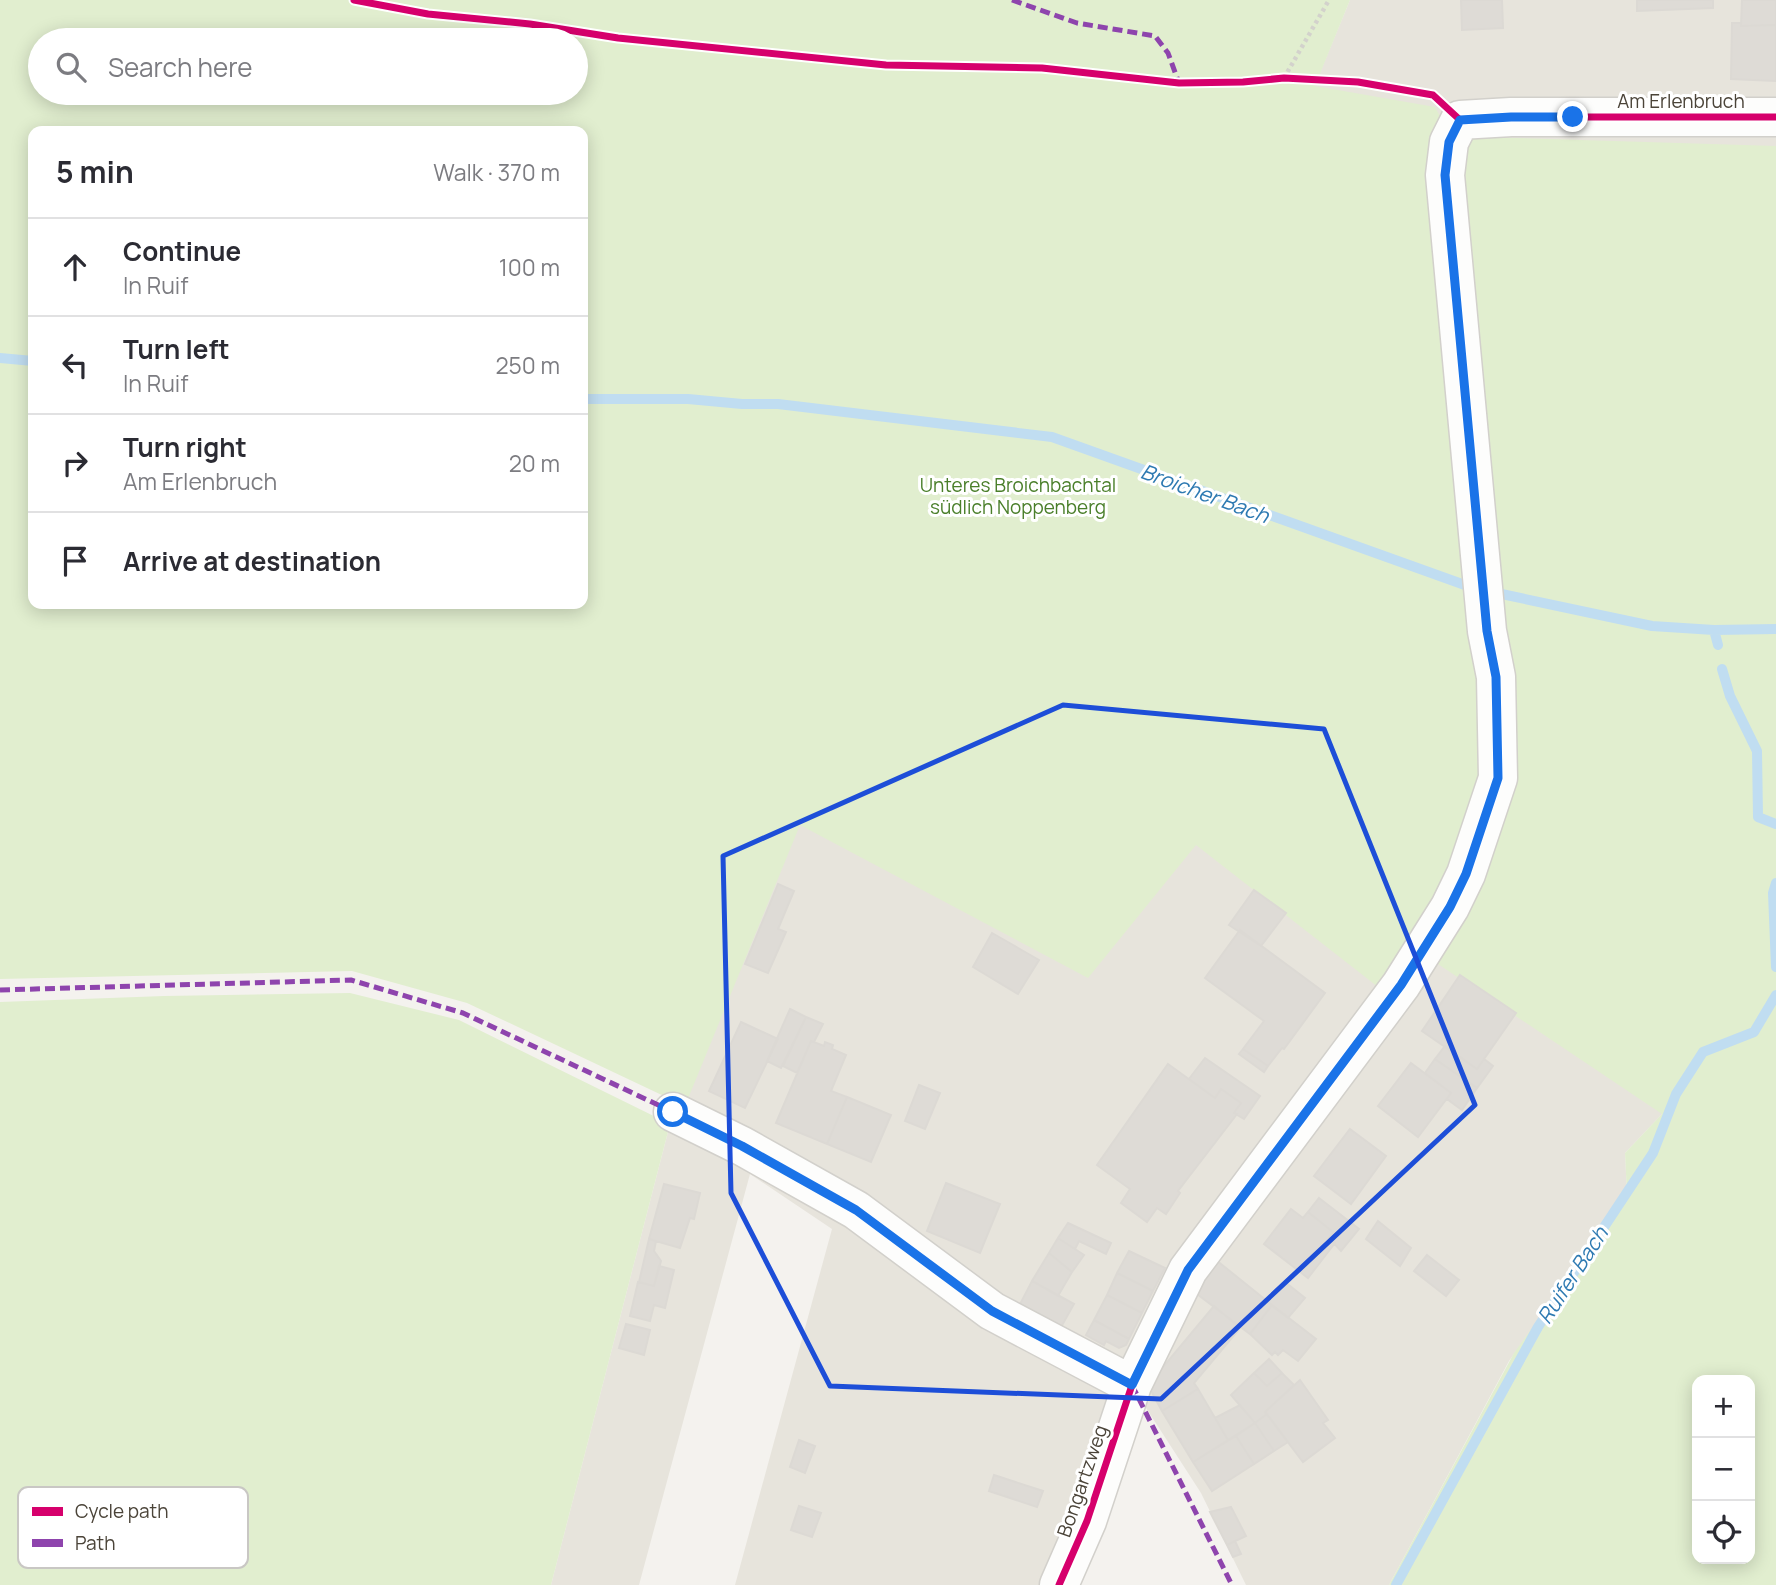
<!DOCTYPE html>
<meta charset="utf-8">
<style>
:root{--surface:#fff;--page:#f2f2f3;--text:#2b2b33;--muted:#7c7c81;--line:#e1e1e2}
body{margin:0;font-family:Manrope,sans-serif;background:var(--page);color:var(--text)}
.controls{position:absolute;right:21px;bottom:21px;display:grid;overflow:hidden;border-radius:14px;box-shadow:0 4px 18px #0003}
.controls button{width:63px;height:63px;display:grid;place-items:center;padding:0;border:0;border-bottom:2px solid var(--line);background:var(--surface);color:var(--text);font:35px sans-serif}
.stop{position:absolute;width:21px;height:21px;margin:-16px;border:5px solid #1a73e8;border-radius:50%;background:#fff}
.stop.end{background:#1a73e8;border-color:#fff;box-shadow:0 2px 7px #0008}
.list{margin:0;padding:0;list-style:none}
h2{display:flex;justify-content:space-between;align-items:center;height:91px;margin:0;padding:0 28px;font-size:30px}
h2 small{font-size:23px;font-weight:400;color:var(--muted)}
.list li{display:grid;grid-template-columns:46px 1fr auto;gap:21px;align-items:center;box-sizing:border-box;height:98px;padding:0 28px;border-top:2px solid var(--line)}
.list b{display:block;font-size:26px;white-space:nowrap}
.list p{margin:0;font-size:23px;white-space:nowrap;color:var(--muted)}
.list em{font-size:23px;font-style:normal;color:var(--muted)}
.icon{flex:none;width:38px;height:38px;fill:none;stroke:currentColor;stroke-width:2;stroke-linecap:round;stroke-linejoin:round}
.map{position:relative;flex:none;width:1776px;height:1585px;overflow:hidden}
.search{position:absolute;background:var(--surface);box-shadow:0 4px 18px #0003;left:28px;top:28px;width:560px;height:77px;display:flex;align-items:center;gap:18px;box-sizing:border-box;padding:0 24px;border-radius:38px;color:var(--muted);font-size:26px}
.panel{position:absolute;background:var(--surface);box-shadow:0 4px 18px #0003;left:28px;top:126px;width:560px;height:483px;border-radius:14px}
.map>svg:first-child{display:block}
</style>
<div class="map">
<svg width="1776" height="1585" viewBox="0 0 1776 1585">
<rect width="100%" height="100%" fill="#f4f2ee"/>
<path fill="#e7e4dc" d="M1350 0H1776V150L1458 151 1314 87Z
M800 816 1197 839 1438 958 1665 1111 1625 1153 1627 1194 1509 1361 1389 1585H1246L1201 1493 1139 1397 1047 1585H735L832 1229 750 1174 639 1585H551L670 1124Z"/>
<path fill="#e1eecf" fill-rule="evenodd" d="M0 0H1350L1315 86 1435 107 1451 136 1776 146V1585H1389L1514 1353 1627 1195 1625 1153 1662 1114 1435 962 1405 1008 1196 845 1088 978 800 825 685 1106 467 1003 352 971 0 979ZM40 40H576V93H40ZM33 131H583V604H33ZM1697 1380H1750V1559H1697Z
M350 993 459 1020 670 1124 551 1585H0V1002L164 996Z"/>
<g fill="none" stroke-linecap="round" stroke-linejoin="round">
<path stroke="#c0ddf1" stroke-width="10" d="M0 358 33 361
M583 399H688L742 404H778L1052 437 1476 589
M1492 592 1652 626 1714 630 1776 629
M1714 630 1718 645
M1722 669 1730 696 1757 751 1758 817 1776 824
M1776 883 1773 893 1776 967
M1396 1585 1538 1327 1653 1153 1676 1094 1703 1052 1754 1032 1776 995"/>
</g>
<path fill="#dedbd6" stroke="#dcd9d4" stroke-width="2" d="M1461 0H1502L1503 28 1462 30Z
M1637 0H1713V8L1637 11Z
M1742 0H1776V25L1741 26Z
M1732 23H1741V26L1776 25V81L1731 79Z
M778 884 794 891 778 929 786 932 768 973 745 964Z
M1254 890 1286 913 1261 946 1229 925Z
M1240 930 1325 993 1284 1049 1282 1048 1268 1066 1243 1049 1264 1021 1205 978Z
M992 933 1039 960 1018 994 973 967Z
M1460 975 1516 1013 1477 1069 1422 1031Z
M790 1009 806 1017 781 1068 767 1061Z
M806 1017 823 1024 814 1042 811 1041 797 1073 783 1066Z
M741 1022 778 1039 745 1108 709 1091Z
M811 1041 824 1046 825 1042 833 1045 832 1049 846 1055 831 1091 847 1097 827 1144 776 1123Z
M1445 1046 1477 1069 1484 1059 1493 1066 1477 1088 1435 1059Z
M1243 1049 1268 1066 1264 1072 1239 1054Z
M1205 1058 1260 1096 1244 1119 1234 1113 1241 1103 1221 1089 1215 1098 1189 1079Z
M1435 1059 1477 1088 1462 1110 1447 1099 1451 1093 1425 1073Z
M1411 1063 1451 1093 1418 1137 1378 1106Z
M1168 1064 1215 1098 1221 1089 1241 1103 1234 1113 1237 1114 1178 1191 1180 1193 1166 1214 1157 1208 1147 1222 1121 1203 1130 1189 1097 1165Z
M919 1085 940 1093 925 1129 905 1121Z
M847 1097 891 1115 871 1162 827 1144Z
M1350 1129 1386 1156 1351 1204 1314 1176Z
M946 1183 1000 1204 980 1253 927 1231Z
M664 1184 700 1193 694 1219 690 1218 680 1248 649 1239Z
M1319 1198 1359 1229 1341 1251 1329 1238 1333 1232 1308 1212Z
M1291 1209 1303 1218 1308 1212 1333 1232 1329 1238 1335 1243 1308 1278 1264 1244Z
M1378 1221 1411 1248 1400 1266 1366 1239Z
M1068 1223 1111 1243 1106 1254 1079 1241 1075 1249 1058 1238Z
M1058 1238 1084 1255 1072 1272 1049 1253Z
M649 1239 656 1241 654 1251 661 1261 654 1286 639 1282Z
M1129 1251 1165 1268 1153 1291 1117 1273Z
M1049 1253 1072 1272 1058 1296 1032 1281Z
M1427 1255 1459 1280 1446 1296 1414 1271Z
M1216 1260 1272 1305 1250 1334 1193 1291Z
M659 1266 674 1270 665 1308 654 1305 650 1321 630 1316 638 1282 654 1286Z
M1117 1273 1153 1291 1142 1313 1107 1295Z
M1032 1281 1074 1304 1060 1329 1018 1308Z
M1285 1282 1305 1298 1288 1318 1267 1302Z
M1107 1295 1142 1313 1129 1339 1094 1320Z
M1272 1305 1316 1339 1298 1361 1283 1350 1278 1355 1275 1352 1272 1355 1250 1334Z
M1214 1306 1240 1328 1194 1383 1198 1389 1162 1411 1148 1385Z
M1094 1320 1129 1339 1126 1345 1119 1348 1106 1341 1104 1345 1086 1335Z
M626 1324 650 1330 644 1355 619 1348Z
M1269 1359 1282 1373 1267 1386 1254 1373Z
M1254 1373 1267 1386 1282 1373 1294 1385 1265 1412 1267 1414 1255 1423 1231 1395Z
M1300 1380 1328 1420 1323 1423 1335 1438 1303 1462 1265 1412Z
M1198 1389 1228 1440 1193 1462 1162 1411Z
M1240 1405 1255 1423 1228 1440 1215 1418Z
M1267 1414 1288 1442 1274 1451 1255 1423Z
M1255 1423 1274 1451 1254 1464 1236 1436Z
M1236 1436 1254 1464 1212 1491 1193 1462Z
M799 1440 815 1446 805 1473 790 1467Z
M994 1475 1043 1491 1037 1507 989 1491Z
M799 1506 821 1513 812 1537 791 1530Z
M1231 1507 1246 1536 1227 1545 1210 1512Z
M1235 1541 1241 1554 1233 1557 1227 1545Z"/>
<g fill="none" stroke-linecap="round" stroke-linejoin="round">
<g stroke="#d2d0cb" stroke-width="41">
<path id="minor" d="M673 1112 742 1146 856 1210 992 1311 1132 1385
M1059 1585 1087 1521 1132 1385 1188 1270 1401 985 1450 907 1466 874 1498 778 1496 677 1487 631 1445 175 1449 142 1460 120 1511 117H1776"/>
</g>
<path stroke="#d3d2cc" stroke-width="4.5" stroke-dasharray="3.5 3.5" stroke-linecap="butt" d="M1284 78 1329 0"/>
<use href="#minor" stroke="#fdfdfc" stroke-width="38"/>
<path stroke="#8e44ad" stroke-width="5" stroke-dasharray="10 5" stroke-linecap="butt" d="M1012 0 1077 23 1155 36 1168 53 1179 83
M0 990 351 980 463 1013 673 1112
M1132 1385 1232 1585"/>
<g stroke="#fff" stroke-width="11">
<path id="cycleway" d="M354 0 428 14 530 24 618 38 886 65 1042 68 1179 83 1243 82 1284 78 1358 82 1433 95 1460 120
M1460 120 1511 117H1776
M1059 1585 1087 1521 1132 1385 1188 1270 1401 985 1450 907 1466 874 1498 778 1496 677 1487 631 1445 175 1449 142 1460 120"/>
</g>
<use href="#cycleway" stroke="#d6006c" stroke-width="7"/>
</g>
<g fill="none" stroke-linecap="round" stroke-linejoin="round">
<path stroke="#1a73e8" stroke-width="9" d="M673 1112 742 1146 856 1210 992 1311 1132 1385 1188 1270 1401 985 1450 907 1466 874 1498 778 1496 677 1487 631 1445 175 1449 142 1460 120 1511 117H1573"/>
</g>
<path fill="none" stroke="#1d4ed8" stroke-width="5" stroke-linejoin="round" d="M1063 705 1324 729 1475 1105 1161 1399 830 1386 731 1193 723 856Z"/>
<g text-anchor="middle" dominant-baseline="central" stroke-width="6" stroke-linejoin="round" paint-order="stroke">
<g font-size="19" fill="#4b4439" stroke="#fff">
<text x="1681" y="101">Am Erlenbruch</text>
<text transform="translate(1082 1481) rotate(-71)">Bongartzweg</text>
</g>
<g font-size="19" fill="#4a7f2a" stroke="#fff">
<text x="1018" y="485">Unteres Broichbachtal<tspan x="1018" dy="22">südlich Noppenberg</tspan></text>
</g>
<g font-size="21" font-style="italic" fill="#2e7ab2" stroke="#fff">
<text transform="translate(1205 493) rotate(20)">Broicher Bach</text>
<text transform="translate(1572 1275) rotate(-57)">Ruifer Bach</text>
</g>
</g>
<rect x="18" y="1487" width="230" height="81" rx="10" fill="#fff" stroke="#c9c7c4" stroke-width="2"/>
<rect x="32" y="1507" width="31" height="9" fill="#d6006c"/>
<rect x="32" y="1539" width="31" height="8" fill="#8e44ad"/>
<g font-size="19" fill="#4b4439">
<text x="75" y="1518">Cycle path</text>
<text x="75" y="1550">Path</text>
</g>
</svg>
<div class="controls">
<button>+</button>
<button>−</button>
<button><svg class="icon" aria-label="locate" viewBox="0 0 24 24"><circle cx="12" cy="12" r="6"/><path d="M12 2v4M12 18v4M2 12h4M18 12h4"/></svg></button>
</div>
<div class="stop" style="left:673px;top:1112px"></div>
<div class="stop end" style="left:1573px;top:117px"></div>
<div class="search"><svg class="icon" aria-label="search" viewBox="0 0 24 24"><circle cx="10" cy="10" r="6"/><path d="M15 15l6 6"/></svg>Search here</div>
<section class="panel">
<h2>5 min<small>Walk · 370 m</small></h2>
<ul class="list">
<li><svg class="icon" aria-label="ahead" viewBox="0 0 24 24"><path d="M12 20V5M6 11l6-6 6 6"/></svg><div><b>Continue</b><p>In Ruif</p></div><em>100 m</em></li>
<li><svg class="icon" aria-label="left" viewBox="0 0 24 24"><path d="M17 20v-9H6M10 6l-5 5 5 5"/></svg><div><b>Turn left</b><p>In Ruif</p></div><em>250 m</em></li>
<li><svg class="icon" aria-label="right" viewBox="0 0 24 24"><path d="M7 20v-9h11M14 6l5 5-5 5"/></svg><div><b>Turn right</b><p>Am Erlenbruch</p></div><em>20 m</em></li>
<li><svg class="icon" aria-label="arrive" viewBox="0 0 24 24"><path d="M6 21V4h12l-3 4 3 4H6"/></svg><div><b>Arrive at destination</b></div></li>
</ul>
</section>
</div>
